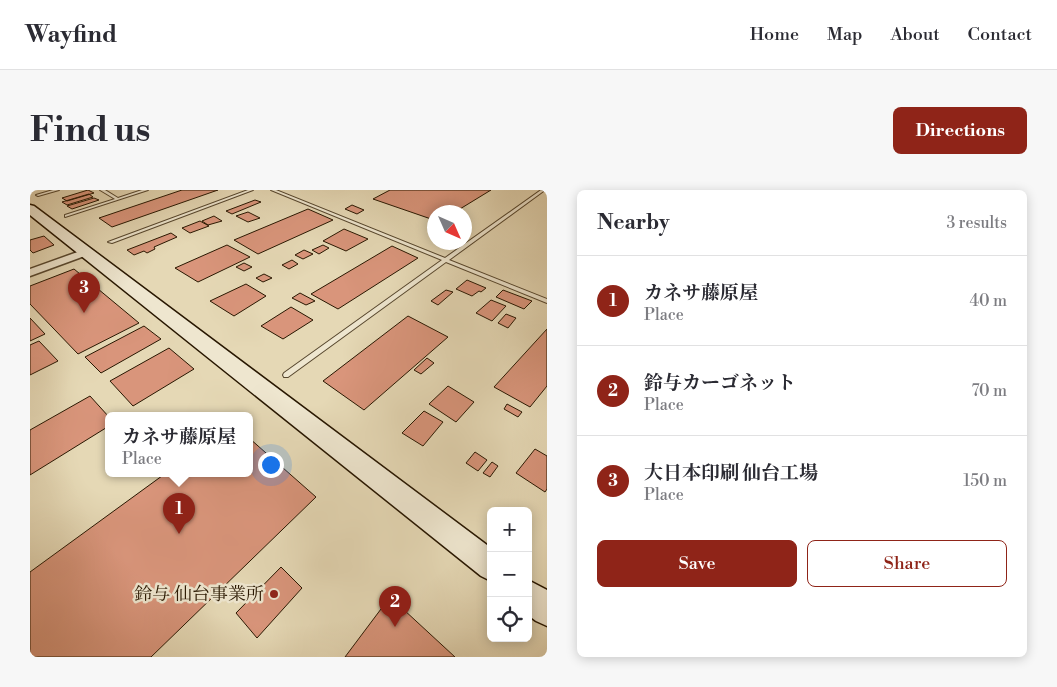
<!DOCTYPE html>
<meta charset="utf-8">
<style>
:root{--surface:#fff;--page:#f7f7f7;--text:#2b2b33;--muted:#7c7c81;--line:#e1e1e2;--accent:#8f2418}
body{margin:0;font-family:"Libre Bodoni","Noto Serif JP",serif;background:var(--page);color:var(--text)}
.controls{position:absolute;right:15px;bottom:15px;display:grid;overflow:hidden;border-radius:8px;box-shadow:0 2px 12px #0003}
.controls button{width:45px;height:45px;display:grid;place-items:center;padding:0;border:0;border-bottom:1px solid var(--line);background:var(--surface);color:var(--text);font:25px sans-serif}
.compass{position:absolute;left:397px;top:15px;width:45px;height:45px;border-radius:50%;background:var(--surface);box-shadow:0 2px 12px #0003;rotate:135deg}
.you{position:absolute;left:240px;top:274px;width:18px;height:18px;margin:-12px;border:4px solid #fff;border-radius:50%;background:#1a73e8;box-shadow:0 0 0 8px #1a73e833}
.badge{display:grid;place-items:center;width:32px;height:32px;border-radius:50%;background:var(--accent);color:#fff;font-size:16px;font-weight:700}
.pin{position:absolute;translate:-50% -41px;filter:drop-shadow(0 1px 2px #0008)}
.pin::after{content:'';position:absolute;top:26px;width:18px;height:15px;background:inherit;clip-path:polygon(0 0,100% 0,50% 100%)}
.popup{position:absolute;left:75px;top:222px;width:148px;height:65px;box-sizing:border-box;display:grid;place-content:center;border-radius:8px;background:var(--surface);filter:drop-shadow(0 1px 4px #0005);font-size:16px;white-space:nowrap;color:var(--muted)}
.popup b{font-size:19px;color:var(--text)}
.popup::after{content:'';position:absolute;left:50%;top:100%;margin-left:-10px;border:10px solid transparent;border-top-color:var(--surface)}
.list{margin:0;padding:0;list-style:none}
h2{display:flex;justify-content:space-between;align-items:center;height:65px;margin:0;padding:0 20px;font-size:21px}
h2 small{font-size:16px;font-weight:400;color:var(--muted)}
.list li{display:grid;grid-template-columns:32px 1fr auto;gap:15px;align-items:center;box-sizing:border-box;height:90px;padding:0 20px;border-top:1px solid var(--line)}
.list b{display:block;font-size:19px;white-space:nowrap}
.list p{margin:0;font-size:16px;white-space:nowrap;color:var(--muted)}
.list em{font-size:16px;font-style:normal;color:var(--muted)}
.actions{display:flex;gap:10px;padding:15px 20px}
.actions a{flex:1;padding:11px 0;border:1px solid var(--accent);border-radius:8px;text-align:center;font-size:18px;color:var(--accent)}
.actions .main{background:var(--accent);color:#fff}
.icon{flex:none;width:28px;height:28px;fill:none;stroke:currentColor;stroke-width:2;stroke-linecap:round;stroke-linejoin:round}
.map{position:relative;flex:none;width:517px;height:467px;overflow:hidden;border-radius:8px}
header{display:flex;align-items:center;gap:30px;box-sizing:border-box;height:70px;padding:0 25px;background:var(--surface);border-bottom:1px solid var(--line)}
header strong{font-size:24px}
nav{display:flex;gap:28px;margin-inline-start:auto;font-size:18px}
.intro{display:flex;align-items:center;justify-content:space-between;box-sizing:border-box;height:120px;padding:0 30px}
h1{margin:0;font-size:35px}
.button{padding:12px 22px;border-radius:8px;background:var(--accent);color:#fff;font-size:18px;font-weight:700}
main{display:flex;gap:30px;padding:0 30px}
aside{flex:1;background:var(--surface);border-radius:8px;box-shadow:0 2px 12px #0003}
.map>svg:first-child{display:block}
</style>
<header>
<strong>Wayfind</strong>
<nav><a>Home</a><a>Map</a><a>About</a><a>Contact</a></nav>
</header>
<div class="intro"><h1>Find us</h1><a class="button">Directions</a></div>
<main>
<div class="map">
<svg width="517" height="467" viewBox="0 0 517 467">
<rect width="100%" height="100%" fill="#e5d8b5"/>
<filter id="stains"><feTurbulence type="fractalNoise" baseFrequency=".004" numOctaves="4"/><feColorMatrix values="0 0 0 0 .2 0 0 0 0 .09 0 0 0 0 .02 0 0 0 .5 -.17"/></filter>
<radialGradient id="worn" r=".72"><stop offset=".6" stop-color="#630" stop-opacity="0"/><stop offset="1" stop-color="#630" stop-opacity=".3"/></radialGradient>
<path fill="#d9957b" stroke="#281701" d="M58 0 64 3 37 11 32 8Z
M152 0H188L82 37 69 28Z
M360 0H461L425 22H404V30L343 9Z
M59 4 63 7 37 15 32 12Z
M64 8 69 10 42 19 37 16Z
M225 10 231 12 202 24 196 21Z
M322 15 334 20 327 24 315 19Z
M278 19 303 30 228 64 204 50Z
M218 22 230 28 218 32 206 26Z
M184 26 192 31 178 35 172 31Z
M170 31 179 36 160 43 152 38Z
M314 39 338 49 316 61 293 51Z
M141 43 147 47 124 57 125 59 117 63 114 61 104 65 97 60Z
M14 46 24 55 3 63 0 60V50Z
M197 55 220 67 168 92 145 78Z
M293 55 299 58 289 64 282 60Z
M362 56 388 68 308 119 281 104Z
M274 60 283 64 273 69 265 65Z
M262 70 268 74 259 79 252 75Z
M214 73 222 77 214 81 206 77Z
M44 79 109 133 48 164 0 114V96Z
M234 84 242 88 233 92 226 88Z
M437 90 456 98 451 102 449 101 442 106 426 99Z
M216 94 236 106 204 126 180 111Z
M416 100 423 102 408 115 401 111Z
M473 100 502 111 494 119 466 107Z
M270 103 285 111 276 115 262 108Z
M461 110 476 116 462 131 446 123Z
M261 117 283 130 253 149 231 136Z
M476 124 486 128 478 138 468 133Z
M378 126 418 147 334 220 293 191Z
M0 128 15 144 0 151Z
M114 136 131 149 71 183 55 167Z
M517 139V196L500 217 464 197Z
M9 151 28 171 0 185V155Z
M139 158 164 179 103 216 80 191Z
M397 168 404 173 391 184 384 180Z
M418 196 444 212 426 232 399 214Z
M60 206 79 227V236L0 285V240Z
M477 214 492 222 488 227 474 219Z
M394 221 413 232 393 256 372 243Z
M219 248 286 307 121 467H0V382L136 283H219Z
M505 259 517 266V299L515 302 486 283Z
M445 262 457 270 448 281 436 273Z
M462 272 468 276 460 287 453 283Z
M251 377 272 398 227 448 206 423Z
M360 407 425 467H315Z"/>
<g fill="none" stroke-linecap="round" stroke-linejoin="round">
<g stroke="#57472e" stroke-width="2">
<path id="lane" d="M23 0H29L8 6 6 5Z
M70 0H75L88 8 112 0H118L35 27V25L85 9Z
M218 0H223L82 53 78 52Z
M241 0H246L415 68 511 0H515L419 70 517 109V113L416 72 258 187H254L253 185 254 183 412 70Z"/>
</g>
<g stroke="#57472e" stroke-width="3">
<path id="street" d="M56 59 60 60 61 62 60 64 0 86V79Z"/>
</g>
<g stroke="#281701" stroke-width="3">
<path id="secondary" d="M0 15 4 16 461 358V391L451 386 0 25Z
M498 390 517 400V436L506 431 498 425Z"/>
</g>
<use href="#lane" fill="#eee6cf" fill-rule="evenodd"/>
<use href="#street" fill="#eee6cf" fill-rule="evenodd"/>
<use href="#secondary" fill="#eee6cf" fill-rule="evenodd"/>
</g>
<circle fill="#8f2418" stroke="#eee6cf" stroke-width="2" cx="244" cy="404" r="5"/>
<g text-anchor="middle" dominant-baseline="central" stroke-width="5" stroke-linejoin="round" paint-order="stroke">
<g font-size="18" fill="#281701" stroke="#eee6cf" text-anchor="end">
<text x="234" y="404">鈴与 仙台事業所</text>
</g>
</g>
<rect width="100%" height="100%" filter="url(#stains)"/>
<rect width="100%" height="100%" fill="url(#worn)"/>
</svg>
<div class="controls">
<button>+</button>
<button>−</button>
<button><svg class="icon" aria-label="locate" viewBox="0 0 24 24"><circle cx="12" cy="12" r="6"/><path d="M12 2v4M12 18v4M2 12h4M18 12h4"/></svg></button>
</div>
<svg class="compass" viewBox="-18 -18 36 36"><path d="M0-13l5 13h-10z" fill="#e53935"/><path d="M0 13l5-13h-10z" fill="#7c7c81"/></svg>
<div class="you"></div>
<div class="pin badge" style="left:149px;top:344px">1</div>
<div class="popup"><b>カネサ藤原屋</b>Place</div>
<div class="pin badge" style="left:365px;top:437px">2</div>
<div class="pin badge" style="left:54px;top:123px">3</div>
</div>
<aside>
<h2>Nearby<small>3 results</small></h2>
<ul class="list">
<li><span class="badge">1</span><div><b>カネサ藤原屋</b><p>Place</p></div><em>40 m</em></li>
<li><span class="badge">2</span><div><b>鈴与カーゴネット</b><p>Place</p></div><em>70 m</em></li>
<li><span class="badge">3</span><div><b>大日本印刷 仙台工場</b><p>Place</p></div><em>150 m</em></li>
</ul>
<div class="actions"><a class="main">Save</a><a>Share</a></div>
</aside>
</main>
